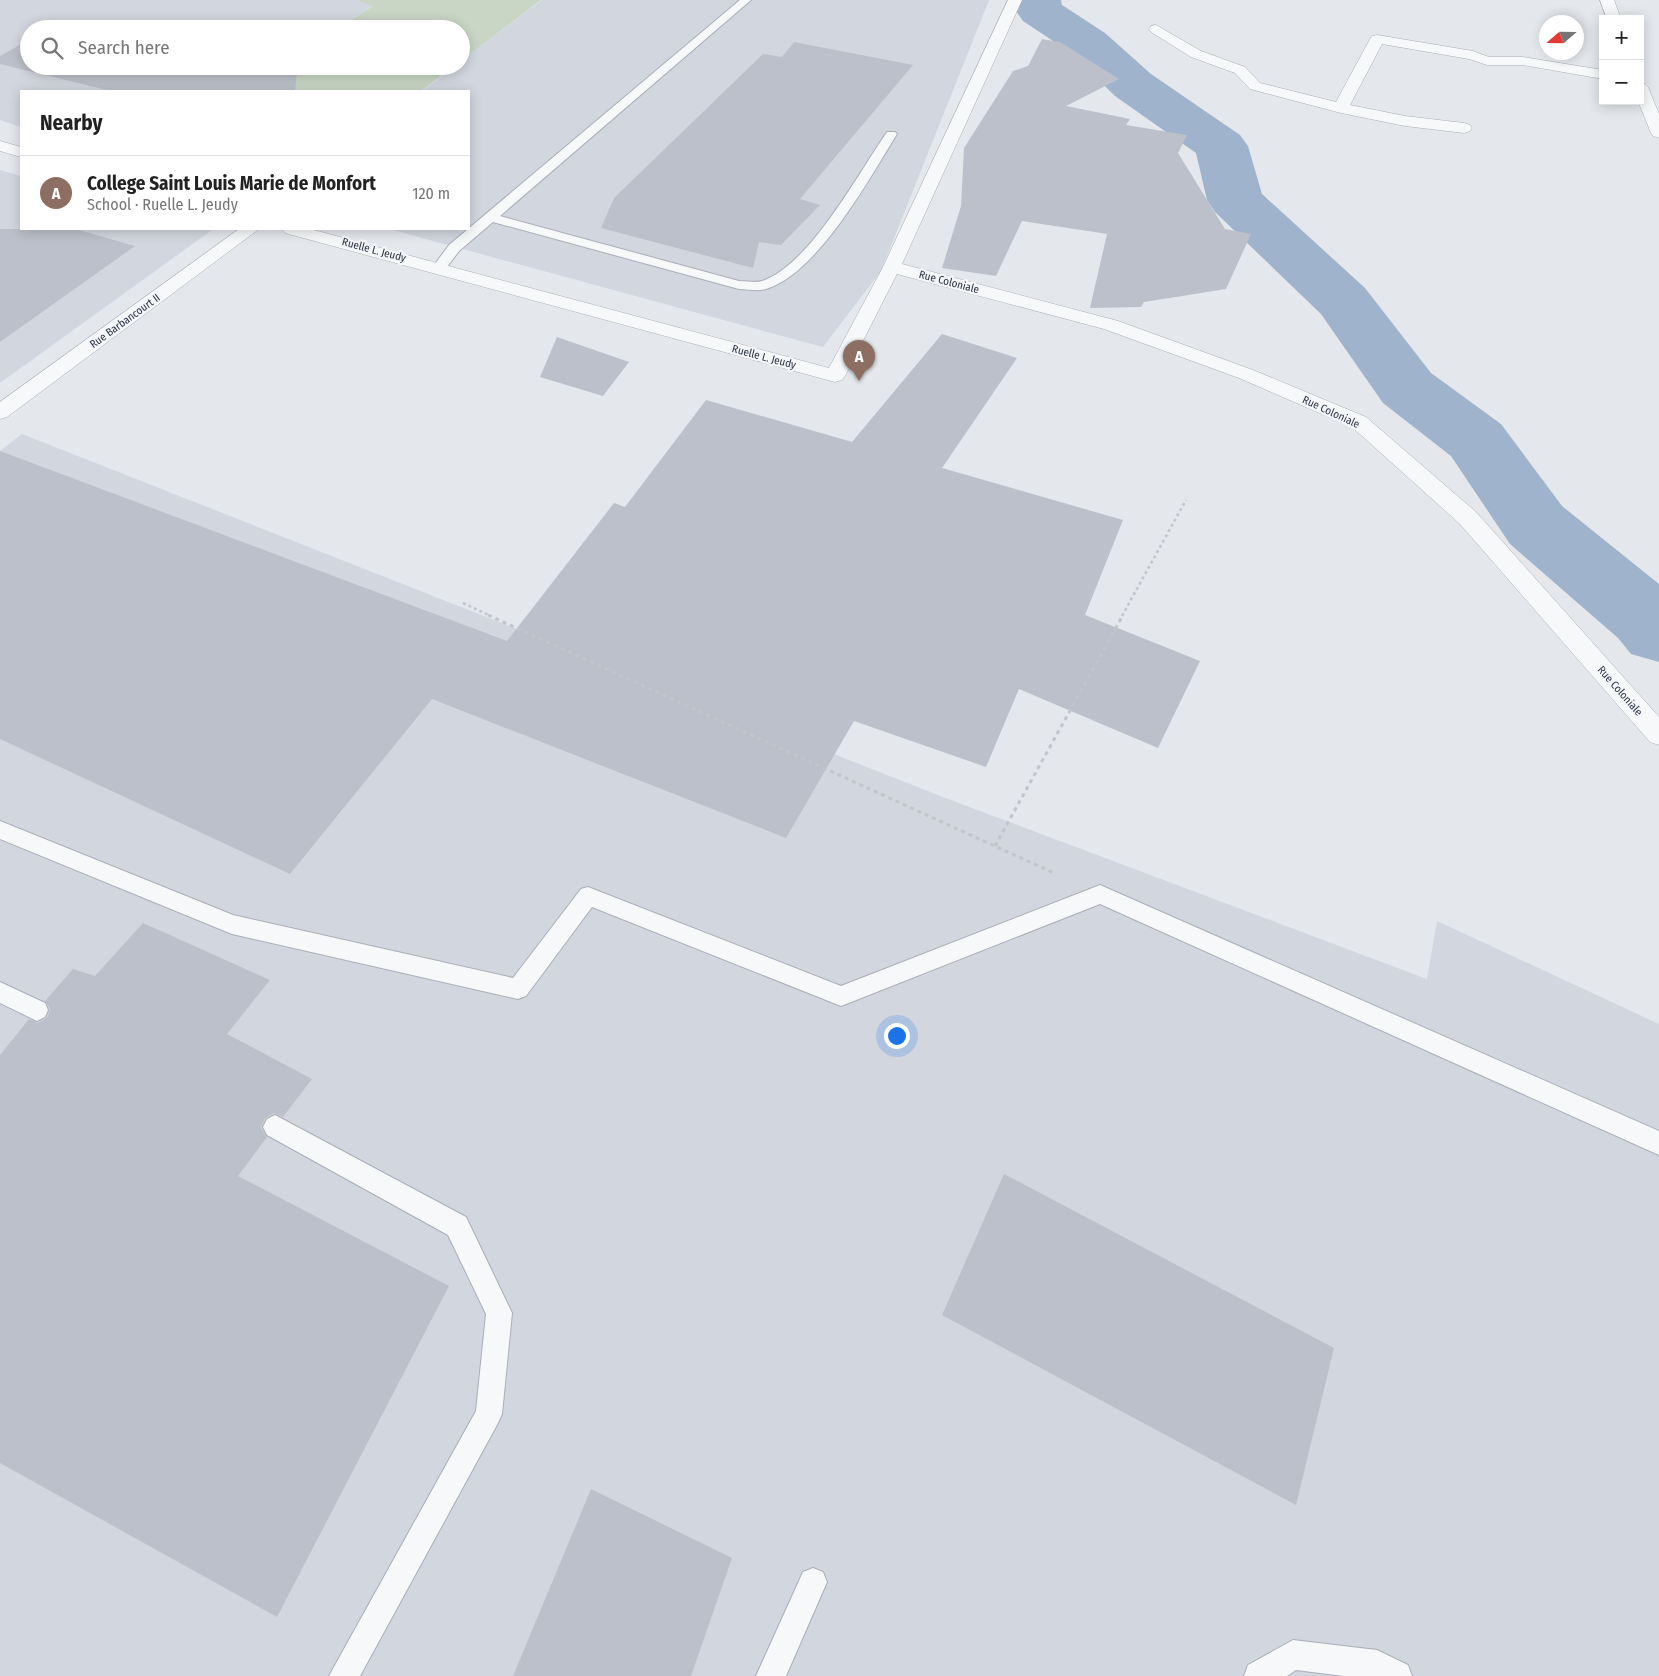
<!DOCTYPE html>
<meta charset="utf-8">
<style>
:root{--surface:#fff;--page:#f2f2f2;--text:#222;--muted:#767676;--line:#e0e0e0;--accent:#ea580c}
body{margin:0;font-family:"Fira Sans Condensed",sans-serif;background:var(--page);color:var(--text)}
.controls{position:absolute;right:15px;top:15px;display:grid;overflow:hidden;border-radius:0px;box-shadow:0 2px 12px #0003}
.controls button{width:45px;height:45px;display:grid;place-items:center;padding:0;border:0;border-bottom:1px solid var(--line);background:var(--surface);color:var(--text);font:25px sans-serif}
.compass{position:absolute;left:1539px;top:15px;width:45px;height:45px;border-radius:50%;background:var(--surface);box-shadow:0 2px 12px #0003;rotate:250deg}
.you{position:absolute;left:896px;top:1035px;width:18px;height:18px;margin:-12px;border:4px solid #fff;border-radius:50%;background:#1a73e8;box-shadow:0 0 0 8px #1a73e833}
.badge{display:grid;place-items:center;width:32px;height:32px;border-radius:50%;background:var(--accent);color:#fff;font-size:16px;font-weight:700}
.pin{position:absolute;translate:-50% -41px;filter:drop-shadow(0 1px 2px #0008)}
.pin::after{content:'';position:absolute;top:26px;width:18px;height:15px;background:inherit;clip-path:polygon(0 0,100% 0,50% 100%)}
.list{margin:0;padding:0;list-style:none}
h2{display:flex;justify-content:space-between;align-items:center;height:65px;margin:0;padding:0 20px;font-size:21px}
h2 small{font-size:16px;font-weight:400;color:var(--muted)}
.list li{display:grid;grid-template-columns:32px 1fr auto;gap:15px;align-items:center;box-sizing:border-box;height:75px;padding:0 20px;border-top:1px solid var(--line)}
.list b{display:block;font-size:19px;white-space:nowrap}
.list p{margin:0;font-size:16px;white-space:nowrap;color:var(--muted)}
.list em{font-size:16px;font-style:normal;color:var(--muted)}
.icon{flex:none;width:28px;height:28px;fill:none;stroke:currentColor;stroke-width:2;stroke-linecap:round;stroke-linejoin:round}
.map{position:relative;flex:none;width:1659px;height:1676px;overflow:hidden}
.search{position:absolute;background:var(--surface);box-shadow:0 2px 12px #0003;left:20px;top:20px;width:450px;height:55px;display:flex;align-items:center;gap:12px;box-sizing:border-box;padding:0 18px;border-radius:28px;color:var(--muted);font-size:19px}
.panel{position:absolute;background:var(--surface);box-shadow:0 2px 12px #0003;left:20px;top:90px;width:450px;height:140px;border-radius:0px}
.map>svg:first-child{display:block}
</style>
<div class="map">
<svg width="1659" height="1676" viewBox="0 0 1659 1676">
<rect width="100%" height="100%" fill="#e4e7ec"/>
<path fill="#d2d6de" d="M0 0H357L374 5 337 29H29V66H278L238 91H21V127L0 120Z
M542 0H989L881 271 823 347 389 229H469V91H422L455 66H461V61Z
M0 170 21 176V229L212 230 0 383Z
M22 434 948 799 1427 979 1437 921 1659 1024V1676H0V451Z"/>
<path fill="#c9d6c5" d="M357 0H541L461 61V29H337L373 6Z
M278 66H454L421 91H238Z"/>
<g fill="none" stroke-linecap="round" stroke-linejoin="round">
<path fill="#9fb4cc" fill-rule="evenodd" d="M1015 0H1061L1062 5 1105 33 1151 74 1240 135 1248 146 1262 194 1365 288 1431 373 1501 424 1562 506 1659 584V662L1631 654 1618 638 1510 544 1451 456 1383 403 1321 314 1215 212 1207 200 1196 153 1115 96 1071 53 1023 21 1016 11Z"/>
</g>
<path fill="#bbc0ca" d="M1042 39 1060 42 1119 79 1066 106 1130 119 1126 125 1187 135 1178 153 1225 229 1251 234 1226 289 1144 302 1141 307 1090 308 1107 234 1022 221 996 276 942 268 961 206 964 148 1013 71 1028 66Z
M29 40V66H271L297 71 295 91H111L0 64V56Z
M794 42 913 65 800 199 820 205 781 245 759 242 753 268 601 228 614 198 763 54 782 57Z
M0 229H75L135 246 0 342Z
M942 334 1017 358 942 468 1123 520 1085 615 1200 661 1158 748 1019 689 986 767 854 721 786 838 432 699 290 874 0 739V451L507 641 614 503 625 507 706 400 852 442Z
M557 337 629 362 603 396 540 377Z
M143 923 270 980 227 1034 312 1079 283 1117 274 1113 265 1118 261 1128 267 1137 238 1176 449 1286 277 1617 0 1463V1055L29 1019 38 1023 47 1018 50 1009 45 1001 73 969 95 976Z
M1004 1174 1334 1348 1296 1505 942 1315Z
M591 1489 732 1558 691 1676H513Z"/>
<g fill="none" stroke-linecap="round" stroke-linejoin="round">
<g stroke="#a9aeb7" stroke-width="2">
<path id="lane" d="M740 0H751L500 216 739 281C747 281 756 283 762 281 810 265 859 172 887 132H895L897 134C869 179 818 273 766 289 758 292 747 289 739 289L493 222 459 251 444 271H434L432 268 449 245Z
M0 821 233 915 513 978 581 889 588 887 841 986 1100 885 1659 1131V1155L1100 904 841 1006 592 907 526 996 518 999 232 934 0 839Z
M0 982 45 1003 48 1010 45 1017 37 1021 0 1003Z
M275 1115 466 1217 512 1313 502 1414 498 1423 360 1676H329L476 1411 486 1314 448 1235 267 1135 263 1127 267 1119Z
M813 1568 823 1572 827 1582 786 1676H756L803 1572Z
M1293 1640 1377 1650 1408 1665 1412 1676H1344L1296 1670 1287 1676H1244L1248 1665Z"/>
</g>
<g stroke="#a9aeb7" stroke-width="1">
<path id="street" d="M1008 0H1022L902 264 1118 321 1253 370 1366 417 1476 512 1659 717V745L1650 742 1460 524 1352 427 1239 378 1104 329 897 274 845 376 842 380 835 382 285 233 282 229H310L829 368 883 267Z
M1600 0H1614L1621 19H1607Z
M1156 25 1201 51 1245 67 1260 83 1336 102 1370 39 1372 36 1377 35 1473 51 1489 57H1523L1603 70V79L1523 65H1487L1469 59 1382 44 1350 105 1405 116 1464 123 1470 125 1472 128 1470 131 1464 133 1405 126 1341 113 1250 89 1235 73 1191 57 1151 32 1149 29 1151 26Z
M1640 82 1645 84 1648 87 1659 114V138L1653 136 1651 133 1638 101H1640Z
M0 141 21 147V157L0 151Z
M239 229H259L7 417 0 419V402Z"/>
</g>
<path stroke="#c2c5cb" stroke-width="2.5" stroke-dasharray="3 3" stroke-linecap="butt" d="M463 603 491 616
M1122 616 1186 500"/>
<path stroke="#c2c5cb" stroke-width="3" stroke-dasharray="4 4" stroke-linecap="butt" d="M488 615 1054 873
M995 846 1123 615"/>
<use href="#lane" fill="#f7f8fa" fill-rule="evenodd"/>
<use href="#street" fill="#f7f8fa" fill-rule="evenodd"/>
</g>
<g text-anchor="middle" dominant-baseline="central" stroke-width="4.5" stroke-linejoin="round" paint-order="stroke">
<g font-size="11" fill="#2b3445" stroke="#f4f6f9">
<text transform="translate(374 250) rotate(15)">Ruelle L. Jeudy</text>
<text transform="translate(949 282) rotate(15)">Rue Coloniale</text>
<text transform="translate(125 321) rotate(-36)">Rue Barbancourt II</text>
<text transform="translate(764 357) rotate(15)">Ruelle L. Jeudy</text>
<text transform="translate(1331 412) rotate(25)">Rue Coloniale</text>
<text transform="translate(1620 691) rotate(49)">Rue Coloniale</text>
</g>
</g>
</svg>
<div class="controls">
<button>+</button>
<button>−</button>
</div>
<svg class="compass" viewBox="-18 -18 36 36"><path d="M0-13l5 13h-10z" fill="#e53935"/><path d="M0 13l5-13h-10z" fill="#767676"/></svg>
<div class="you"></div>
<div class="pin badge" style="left:859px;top:381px;background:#8d6e63">A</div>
<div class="search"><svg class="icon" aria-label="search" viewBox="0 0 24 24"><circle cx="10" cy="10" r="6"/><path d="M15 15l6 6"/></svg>Search here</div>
<section class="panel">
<h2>Nearby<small></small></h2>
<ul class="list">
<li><span class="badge" style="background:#8d6e63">A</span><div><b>College Saint Louis Marie de Monfort</b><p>School · Ruelle L. Jeudy</p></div><em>120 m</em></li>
</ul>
</section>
</div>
